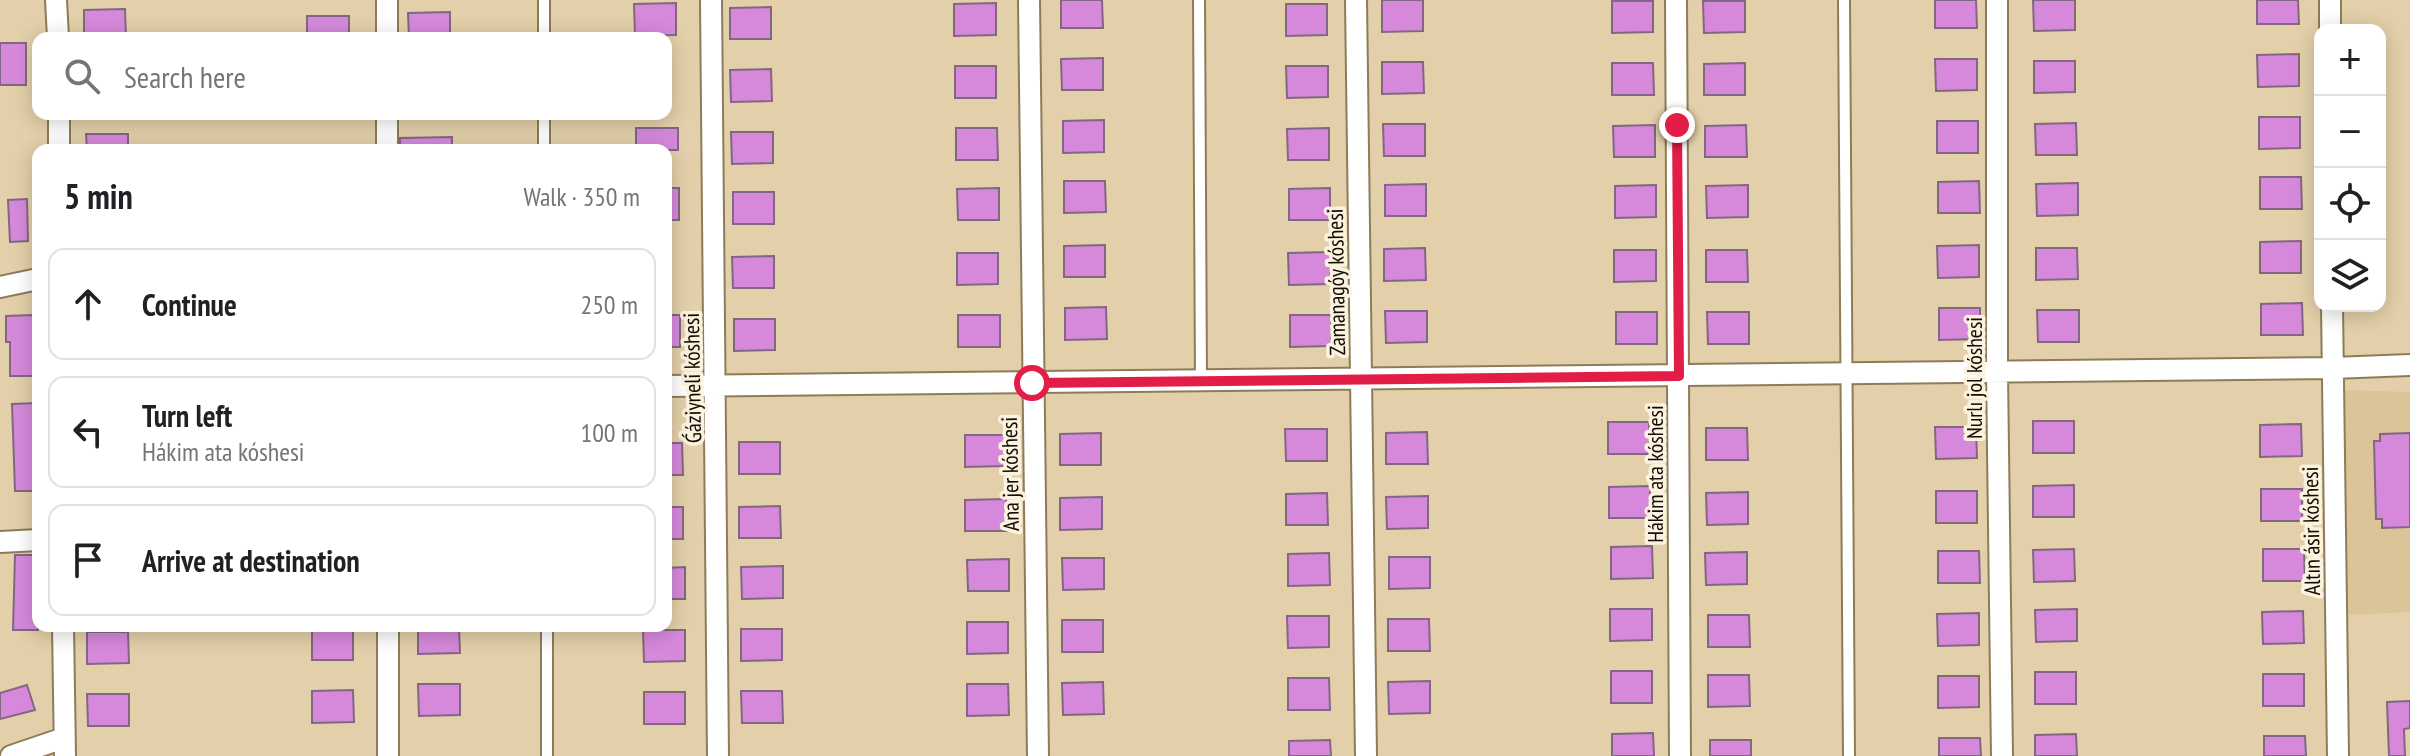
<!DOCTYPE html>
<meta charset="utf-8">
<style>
:root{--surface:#fff;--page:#f6f6f6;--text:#202124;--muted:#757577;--line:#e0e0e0}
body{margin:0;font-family:"PT Sans Narrow",sans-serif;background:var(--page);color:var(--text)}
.controls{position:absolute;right:24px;top:24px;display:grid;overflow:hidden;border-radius:16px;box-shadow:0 4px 20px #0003}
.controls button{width:72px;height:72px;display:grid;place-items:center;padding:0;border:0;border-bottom:2px solid var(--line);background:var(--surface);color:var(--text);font:40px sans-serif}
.stop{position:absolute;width:24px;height:24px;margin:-18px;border:6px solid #e11d48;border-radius:50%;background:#fff}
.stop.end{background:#e11d48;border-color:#fff;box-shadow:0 2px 8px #0008}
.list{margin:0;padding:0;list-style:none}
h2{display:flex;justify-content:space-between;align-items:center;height:104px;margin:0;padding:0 32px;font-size:34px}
h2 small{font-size:26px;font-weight:400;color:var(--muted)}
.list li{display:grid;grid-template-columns:52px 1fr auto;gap:24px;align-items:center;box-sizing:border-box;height:112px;margin:0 16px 16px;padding:0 16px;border:2px solid var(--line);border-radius:16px}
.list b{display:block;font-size:30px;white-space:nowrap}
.list p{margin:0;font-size:26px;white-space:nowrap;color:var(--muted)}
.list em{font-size:26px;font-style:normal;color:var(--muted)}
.icon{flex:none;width:44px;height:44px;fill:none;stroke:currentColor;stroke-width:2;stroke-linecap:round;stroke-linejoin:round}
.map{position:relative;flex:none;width:2410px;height:756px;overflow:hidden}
.search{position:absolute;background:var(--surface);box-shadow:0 4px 20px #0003;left:32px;top:32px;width:640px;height:88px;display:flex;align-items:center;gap:20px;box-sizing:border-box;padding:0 28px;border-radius:16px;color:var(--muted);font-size:30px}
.panel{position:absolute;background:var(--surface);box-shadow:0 4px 20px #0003;left:32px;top:144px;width:640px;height:488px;border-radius:16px}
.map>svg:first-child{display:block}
</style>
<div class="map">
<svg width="2410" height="756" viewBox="0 0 2410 756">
<rect width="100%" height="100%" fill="#e3d0aa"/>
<path fill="#dbc598" d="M2344 390 2410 392V612L2348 615Z"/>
<path fill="#d689db" stroke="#826783" stroke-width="2" d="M1061 0H1102L1103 28H1061Z
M1382 0H1423V31L1382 32Z
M1935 0H1976L1977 28H1935Z
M2033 0H2075V30L2034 31Z
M2257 0H2298L2299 24H2257Z
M1612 1H1653V32L1612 33Z
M1703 1H1745V32L1704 33Z
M676 3V35L635 36 634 4Z
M996 3V35L954 36V4Z
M1286 4H1327V35L1286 36Z
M771 7V39H730V8Z
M125 9 126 38H84V10Z
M450 12V38H409L408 13Z
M307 16H349V38H307Z
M0 43H26V85H0Z
M2299 54V86L2258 87 2257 55Z
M1103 58V90H1062L1061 59Z
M1935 59H1977V90L1936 91Z
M2034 61H2075V92L2034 93Z
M1382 62H1423L1424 93 1382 94Z
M1612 63H1653L1654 95H1612Z
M1745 63V95H1704V64Z
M955 66H996V98H955Z
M1286 66H1328V97L1287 98Z
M771 69 772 101 731 102 730 70Z
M2259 117H2300V148L2259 149Z
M1104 120V152L1063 153V121Z
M1937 121H1978V153H1937Z
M2076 123 2077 155H2036L2035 124Z
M1383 124H1425V156H1384Z
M1655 125V157H1614L1613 126Z
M1746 125 1747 157H1705V126Z
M636 128H678V150H636Z
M956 128H997L998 160H956Z
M1329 128V160H1288L1287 129Z
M731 132H773V163L732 164Z
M86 134H128V150H87Z
M452 137V150H400V138Z
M2260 177H2301L2302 209H2260Z
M1064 181H1105L1106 212 1064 213Z
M1979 181 1980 213H1938V182Z
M2078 183V215L2037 216 2036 184Z
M1426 184V216H1385V185Z
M1656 185V217L1615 218V186Z
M1748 185V217L1707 218 1706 186Z
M666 188H679V220H666Z
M999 188V220H958L957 189Z
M1330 188V220H1289V189Z
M733 192H774V224H733Z
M27 199 28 241 10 242 8 200Z
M2301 241V273H2260V242Z
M1105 245V277H1064V246Z
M1979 245V277L1938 278 1937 246Z
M1425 248 1426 280 1384 281V249Z
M2036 248H2077L2078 279 2036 280Z
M1614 250H1656V281L1614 282Z
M1706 250H1747L1748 282H1706Z
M1330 252V284L1289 285 1288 253Z
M957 253H998V284L957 285Z
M774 256V288H733L732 257Z
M2302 303 2303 335H2261V304Z
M1106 307 1107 339 1065 340V308Z
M1939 308H1980V339L1939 340Z
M2037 310H2079V342H2038Z
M1385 311H1427V342L1386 343Z
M1616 312H1657V344H1616Z
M1707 312H1749V344H1708Z
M33 315V349H37V376H10V342H6V316Z
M666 315H680V347H666Z
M958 315H1000V347H958Z
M1290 315H1331V346L1290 347Z
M734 319H775V350L734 351Z
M37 403 38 491H15L12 404Z
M2033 421H2074V453H2033Z
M1608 422H1649L1650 454H1608Z
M2301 424 2302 456 2260 457V425Z
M1935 427H1976L1977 458 1936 459Z
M1706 428H1747L1748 460H1706Z
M1285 429H1327V461H1286Z
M1427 432 1428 464H1386V433Z
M1101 433V465H1060V434Z
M2410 433V527L2382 528V519H2376L2374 441H2380V434Z
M965 435H1006V466L965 467Z
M739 442H780V474H739Z
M666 443H682L683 475H666Z
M2074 485V517H2033V486Z
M1650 486V518H1609V487Z
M2261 489H2302V521H2261Z
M1936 491H1977V523H1936Z
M1748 492V524L1707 525 1706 493Z
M1327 493 1328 525H1286V494Z
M1428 496V528L1387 529 1386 497Z
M1102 497V529L1060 530V498Z
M1006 499 1007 531H965V500Z
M780 506 781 538H739V507Z
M666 507H683V539H666Z
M1652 546 1653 578 1611 579V547Z
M2074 549 2075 581 2034 582 2033 550Z
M2263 549H2304L2305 581H2263Z
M1938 551H1979L1980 583H1938Z
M1747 552V584L1706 585 1705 553Z
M1329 553 1330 585 1288 586V554Z
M15 555H38V630H13Z
M1389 557H1430V588L1389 589Z
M1062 558H1104V589L1063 590Z
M1009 559V591H968L967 560Z
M783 566V598L742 599 741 567Z
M685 567V599H666V568Z
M1610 609H1652V640L1610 641Z
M2077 609V641L2036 642 2035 610Z
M2303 611 2304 643 2263 644 2262 612Z
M1979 613V645L1938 646 1937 614Z
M1708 615H1749L1750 647H1708Z
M1287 616H1329V647L1288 648Z
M1388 619H1429L1430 651H1388Z
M1062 620H1103V652H1062Z
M967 622H1008V653L967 654Z
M418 626H459L460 653 418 654Z
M312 628H353V660H312Z
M741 629H782V660L741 661Z
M643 630H685V661L644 662Z
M87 632H128L129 663 87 664Z
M1611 671H1652V703H1611Z
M2035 672H2076V704H2035Z
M2263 674H2304V706H2263Z
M1708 675H1749L1750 706 1708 707Z
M1938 676H1979V707L1938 708Z
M1288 678H1329L1330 710H1288Z
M1430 681V713L1389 714 1388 682Z
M1103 682 1104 714 1063 715 1062 683Z
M418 684H460V715L419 716Z
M967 684H1008L1009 715 967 716Z
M27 685 35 710 0 719V693Z
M353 690 354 722 312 723V691Z
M741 691H782L783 723H742Z
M644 692H685V724H644Z
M87 694H129V726H88Z
M2410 701V728L2404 729 2405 756H2389L2387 702Z
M1653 733 1654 756H1612V734Z
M2076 734 2077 756H2035V735Z
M2264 736H2305L2306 756H2264Z
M1939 738H1980L1981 756H1939Z
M1330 740 1331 756H1289V741Z
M1710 740H1751V756H1710Z"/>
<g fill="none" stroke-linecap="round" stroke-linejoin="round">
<g stroke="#8d7c59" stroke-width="14">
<path id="service" d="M544 0V38
M1199 0 1201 381
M1844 0 1849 756
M544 114V150
M547 626V756"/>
</g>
<g stroke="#8d7c59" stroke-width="24">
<path id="minor" d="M56 0 58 38
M387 0V38
M711 0 718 756
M1029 0 1038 756
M1356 0 1366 756
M1676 0 1680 756
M1997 0V372L2002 756
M2330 0V30
M59 114V150
M387 114V150
M0 287 38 279
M2332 306 2338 756
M666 386 2333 368 2410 365
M0 542 38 540
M63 626 65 756
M388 626V756
M11 756 64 738"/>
</g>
<use href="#service" stroke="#fff" stroke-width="10"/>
<use href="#minor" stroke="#fff" stroke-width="20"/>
</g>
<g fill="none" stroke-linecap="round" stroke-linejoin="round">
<path stroke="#e11d48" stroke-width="10" d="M1032 383 1679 376 1677 125"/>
</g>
<g text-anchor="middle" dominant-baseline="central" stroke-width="7" stroke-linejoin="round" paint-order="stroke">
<g font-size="22" fill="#120c02" stroke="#fbf2df">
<text transform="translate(1336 282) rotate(-91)">Zamanagóy kóshesi</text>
<text transform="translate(692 378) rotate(-91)">Ǵáziyneli kóshesi</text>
<text transform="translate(1974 378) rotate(-90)">Nurlı jol kóshesi</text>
<text transform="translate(1010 474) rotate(-91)">Ana jer kóshesi</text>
<text transform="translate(1655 474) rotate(-90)">Hákim ata kóshesi</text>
<text transform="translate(2311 531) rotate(-91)">Altın ásir kóshesi</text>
</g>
</g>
</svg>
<div class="controls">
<button>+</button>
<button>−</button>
<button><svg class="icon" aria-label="locate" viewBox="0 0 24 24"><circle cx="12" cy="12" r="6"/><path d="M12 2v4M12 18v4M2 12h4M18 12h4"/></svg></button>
<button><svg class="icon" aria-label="layers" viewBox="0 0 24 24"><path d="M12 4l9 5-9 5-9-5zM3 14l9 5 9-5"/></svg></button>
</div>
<div class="stop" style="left:1032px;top:383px"></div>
<div class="stop end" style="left:1677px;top:125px"></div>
<div class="search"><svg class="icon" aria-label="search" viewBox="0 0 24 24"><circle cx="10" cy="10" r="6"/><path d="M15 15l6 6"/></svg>Search here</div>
<section class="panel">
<h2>5 min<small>Walk · 350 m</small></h2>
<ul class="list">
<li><svg class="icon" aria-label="ahead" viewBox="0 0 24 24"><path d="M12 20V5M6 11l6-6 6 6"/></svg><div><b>Continue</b></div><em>250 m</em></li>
<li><svg class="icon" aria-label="left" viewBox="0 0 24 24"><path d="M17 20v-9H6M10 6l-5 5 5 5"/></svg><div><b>Turn left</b><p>Hákim ata kóshesi</p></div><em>100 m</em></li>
<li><svg class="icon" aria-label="arrive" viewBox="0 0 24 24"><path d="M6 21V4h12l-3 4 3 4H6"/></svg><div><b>Arrive at destination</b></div></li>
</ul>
</section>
</div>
